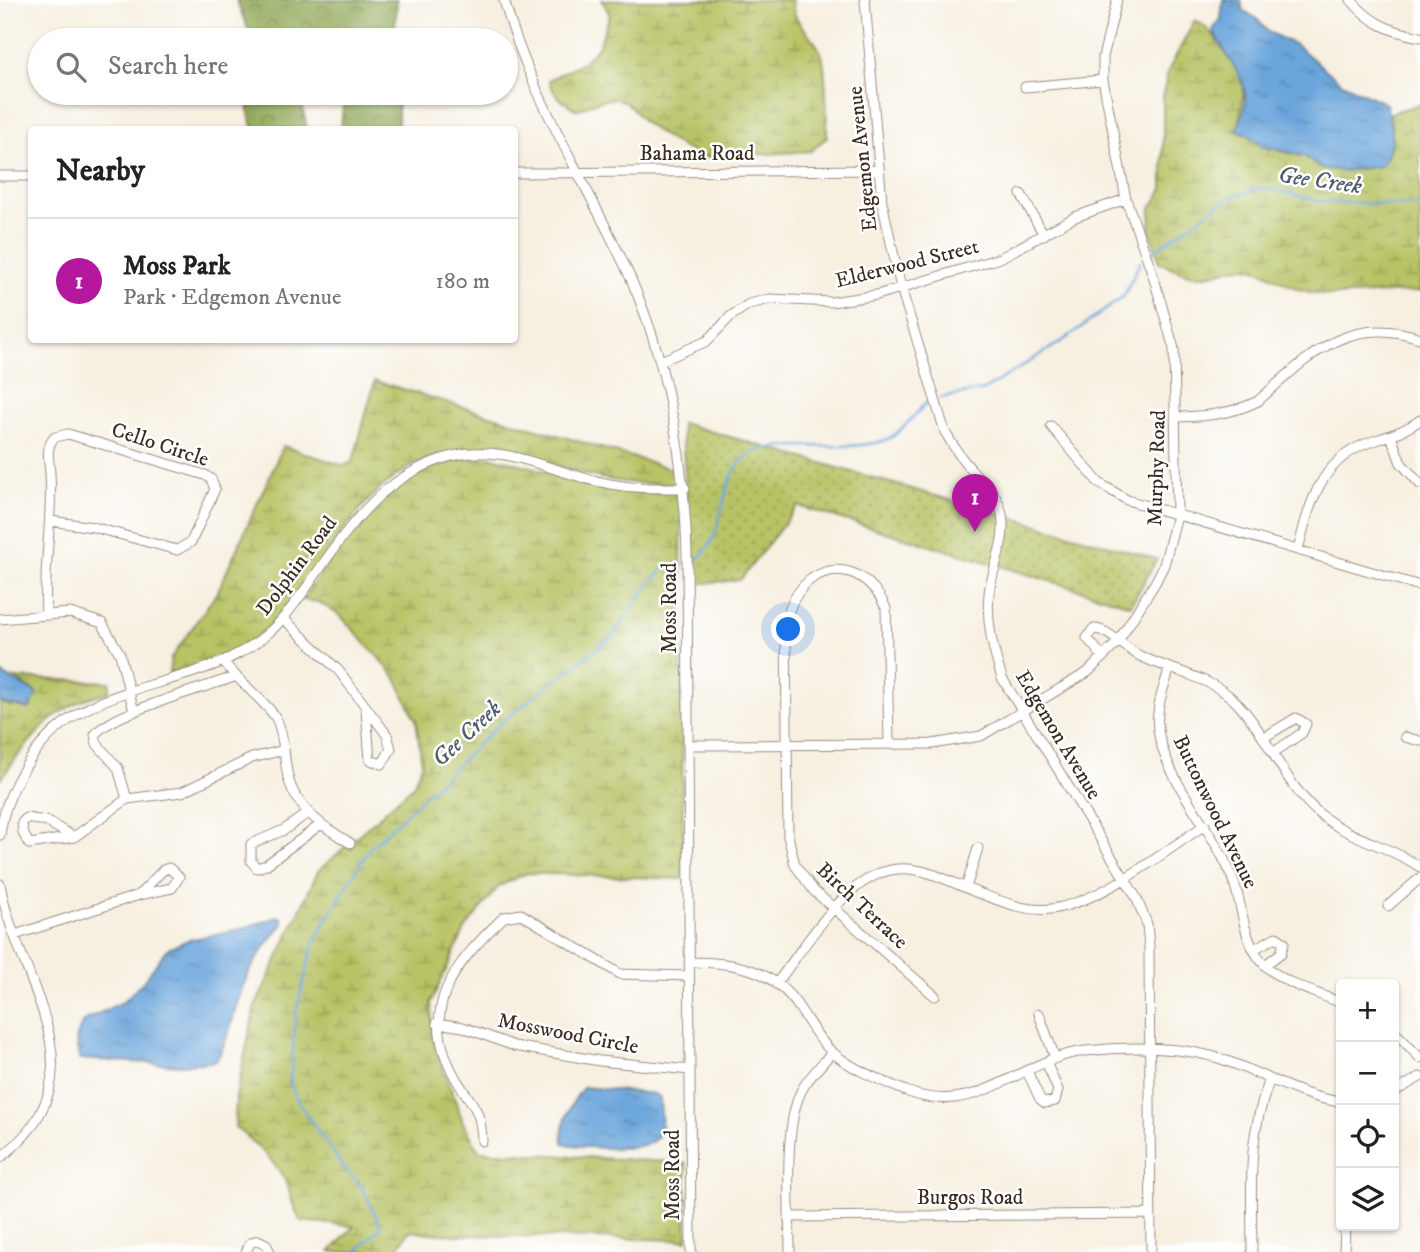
<!DOCTYPE html>
<meta charset="utf-8">
<style>
:root{--surface:#fff;--page:#f6f6f6;--text:#222;--muted:#767676;--line:#e0e0e0;--accent:#b5179e}
body{margin:0;font-family:"IM FELL DW Pica",serif;background:var(--page);color:var(--text)}
.controls{position:absolute;right:21px;bottom:21px;display:grid;overflow:hidden;border-radius:7px;box-shadow:0 2px 5px #0004}
.controls button{width:63px;height:63px;display:grid;place-items:center;padding:0;border:0;border-bottom:2px solid var(--line);background:var(--surface);color:var(--text);font:35px sans-serif}
.you{position:absolute;left:789px;top:630px;width:24px;height:24px;margin:-18px;border:5px solid #fff;border-radius:50%;background:#1a73e8;box-shadow:0 0 0 10px #1a73e833}
.badge{display:grid;place-items:center;width:46px;height:46px;border-radius:50%;background:var(--accent);color:#fff;font-size:23px;font-weight:700}
.pin{position:absolute;translate:-50% -58px;filter:drop-shadow(0 2px 4px #0008)}
.pin::after{content:'';position:absolute;top:37px;width:24px;height:21px;background:inherit;clip-path:polygon(0 0,100% 0,50% 100%)}
.list{margin:0;padding:0;list-style:none}
h2{display:flex;justify-content:space-between;align-items:center;height:91px;margin:0;padding:0 28px;font-size:30px}
h2 small{font-size:23px;font-weight:400;color:var(--muted)}
.list li{display:grid;grid-template-columns:46px 1fr auto;gap:21px;align-items:center;box-sizing:border-box;height:126px;padding:0 28px;border-top:2px solid var(--line)}
.list b{display:block;font-size:26px;white-space:nowrap}
.list p{margin:0;font-size:23px;white-space:nowrap;color:var(--muted)}
.list em{font-size:23px;font-style:normal;color:var(--muted)}
.icon{flex:none;width:38px;height:38px;fill:none;stroke:currentColor;stroke-width:2;stroke-linecap:round;stroke-linejoin:round}
.map{position:relative;flex:none;width:1420px;height:1252px;overflow:hidden}
.search{position:absolute;background:var(--surface);box-shadow:0 2px 5px #0004;left:28px;top:28px;width:490px;height:77px;display:flex;align-items:center;gap:18px;box-sizing:border-box;padding:0 24px;border-radius:38px;color:var(--muted);font-size:26px}
.panel{position:absolute;background:var(--surface);box-shadow:0 2px 5px #0004;left:28px;top:126px;width:490px;height:217px;border-radius:7px}
.map>svg:first-child{display:block}
</style>
<div class="map">
<svg width="1420" height="1252" viewBox="0 0 1420 1252">
<defs>
<pattern id="forest-crowns" width="20" height="18" patternUnits="userSpaceOnUse" patternTransform="scale(1.75)"><rect width="20" height="18" fill="#91a95a"/><path d="M2 6a3 3 0 1 1 6 0M12 15a3 3 0 1 1 6 0" fill="none" stroke="#788a4a"/></pattern>
<pattern id="wetland-marsh" width="20" height="14" patternUnits="userSpaceOnUse" patternTransform="scale(1.75)"><rect width="20" height="14" fill="#b7c365"/><path d="M1 5h8M5 5V1M11 12h8M15 12V8" fill="none" stroke="#969f53"/></pattern>
<pattern id="park-dots" width="8" height="8" patternUnits="userSpaceOnUse" patternTransform="scale(1.75)"><rect width="8" height="8" fill="#b7c365"/><path d="M2 2h.1M6 6h.1" fill="none" stroke="#969f53" stroke-width="1.8" stroke-linecap="round"/></pattern>
<pattern id="water-ripples" width="26" height="14" patternUnits="userSpaceOnUse" patternTransform="scale(1.75)"><rect width="26" height="14" fill="#6ba5db"/><path d="M2 4q2-2 4 0t4 0M15 11q2-2 4 0t4 0" fill="none" stroke="#5987b1"/></pattern>
</defs>
<rect width="100%" height="100%" fill="#fff"/>
<filter id="ink" filterUnits="userSpaceOnUse"><feTurbulence type="fractalNoise" baseFrequency=".0143" numOctaves="2"/><feDisplacementMap in="SourceGraphic" scale="14" xChannelSelector="R" yChannelSelector="G"/><feConvolveMatrix kernelMatrix="1 2 1 2 8 2 1 2 1" color-interpolation-filters="sRGB"/></filter>
<filter id="wash" filterUnits="userSpaceOnUse"><feTurbulence type="fractalNoise" baseFrequency=".00686" numOctaves="4" result="noise"/><feDisplacementMap in="SourceGraphic" scale="28" xChannelSelector="R" yChannelSelector="G"/><feGaussianBlur stdDeviation="1.57" result="paint"/><feColorMatrix in="noise" values="0 0 0 0 0 0 0 0 0 0 0 0 0 0 0 0 0 1.4 0 .05"/><feComposite in="paint" operator="in"/></filter>
<g filter="url(#wash)">
<rect width="100%" height="100%" fill="#f7f0e1"/>
<path fill="url(#forest-crowns)" stroke="#666a3c" stroke-width="2" d="M236 0H397L394 40H249V31Z
M248 93H300L307 129H254L249 115Z
M344 93H398V129H341Z"/>
<path fill="url(#wetland-marsh)" stroke="#797642" stroke-width="2" d="M602 0H792C792 26 813 31 822 55 826 67 827 123 827 137L811 151 705 158C688 152 659 134 644 122 638 117 635 110 629 105 614 92 593 103 577 110 564 103 553 96 549 80L583 62 598 47 610 15Z
M1195 20C1218 33 1230 59 1245 83L1240 118 1249 135 1261 146 1305 156 1320 168 1344 171 1361 168 1392 145V128L1388 114 1420 104V292C1380 291 1342 301 1302 290 1282 285 1264 267 1242 267 1227 267 1210 278 1195 275 1183 274 1170 266 1159 262L1150 231 1151 208 1163 189V97L1167 73Z
M375 381 679 471 680 484C653 484 627 484 601 478 551 467 509 442 457 451 354 468 330 575 260 634 235 656 201 664 169 673L171 658 218 591 283 446 344 466 353 461Z
M489 457C527 463 561 478 599 487 626 493 653 493 681 492L683 879 527 873 499 886 465 929 431 1002 433 1040 463 1122 479 1151 686 1163 687 1240 454 1235 409 1231 395 1252H330L354 1226 301 1221C291 1207 291 1189 282 1175 270 1156 252 1141 235 1127L236 1096 255 1007 318 871 346 846 351 849 353 840 413 786 422 764 416 720 395 676 341 616 318 602 302 600C352 530 392 459 489 457Z
M15 678 110 682 109 692C55 703 31 738 0 780V702L12 707 35 692Z"/>
<path fill="url(#park-dots)" stroke="#797642" stroke-width="2" d="M681 423 1157 559 1131 605 798 506 740 580 694 584Z"/>
<path fill="url(#water-ripples)" stroke="#53687c" stroke-width="2" d="M1223 0H1241L1243 10 1257 19 1268 32 1296 45 1342 83 1386 104C1392 127 1396 146 1381 166L1344 171 1320 168 1304 156 1261 146 1249 135 1236 130C1261 85 1229 68 1213 30L1221 19Z
M0 673 35 692 37 695 29 709 0 702Z
M277 917H282L283 924C267 943 253 961 244 984 234 1010 230 1037 216 1061L182 1065 79 1059 76 1039 83 1021 123 1002 143 982 167 949 188 940 238 930Z
M584 1087 655 1094 660 1098C660 1109 664 1126 658 1136 648 1154 581 1148 563 1143 560 1124 571 1102 584 1087Z"/>
<g fill="none" stroke-linecap="round" stroke-linejoin="round">
<path stroke="#6ba5db" stroke-width="2.5" d="M1151 253 1228 198 1258 188 1270 189 1318 201 1420 206
M940 398 984 390 1064 340 1124 296 1140 262
M690 563C732 543 712 480 750 454 774 438 855 454 888 439 902 432 916 413 927 402
M356 1252 381 1227 362 1187 343 1167 300 1105 290 1084 296 1012 314 941 369 849 504 720 613 636 649 584 666 566 684 564"/>
</g>
</g>
<g filter="url(#ink)">
<g fill="none" stroke-linecap="round" stroke-linejoin="round">
<g stroke="#998d80" stroke-width="11">
<path id="minor" d="M504 0C531 99 589 186 631 279 669 366 684 458 687 552L691 1252
M865 0 882 202 901 288 945 432C952 444 959 456 969 467 979 479 993 489 999 504 1011 535 993 563 989 593 986 622 993 650 1002 678L1136 897 1147 924 1149 947 1151 1252
M1351 0C1371 24 1390 31 1420 37
M1025 87 1103 80
M514 173 879 170
M0 176H32
M1021 194 1044 235
M661 361 707 341 731 316 749 304 770 299 832 302 877 295 1000 258 1075 217 1126 199
M1178 417C1207 416 1232 414 1258 401 1308 357 1347 313 1420 338
M1051 426 1099 483 1127 500 1420 586
M1391 436 1401 463 1420 484
M1298 550C1309 506 1319 463 1365 444 1384 437 1403 433 1420 420
M46 615C43 567 53 521 50 473 49 460 45 446 55 437L68 434 205 475 211 479 215 489 191 542 177 550 93 527 51 521
M0 619 70 613 102 623 120 654 134 712
M284 619 339 671 387 735 391 749 382 764 370 760 366 710
M1103 657 1087 638 1093 629C1107 628 1125 648 1138 655 1170 671 1207 675 1234 700 1269 734 1283 785 1321 815 1350 839 1388 845 1420 867
M223 661C236 680 270 705 277 720 286 740 283 764 290 784 299 811 327 829 350 843
M1170 668C1162 692 1153 714 1160 740 1173 790 1213 829 1232 877 1244 906 1241 941 1265 965 1285 985 1316 992 1341 1003
M1405 737 1420 741
M1263 738 1296 718 1306 724 1302 733 1273 753
M889 743 886 608C860 550 798 562 786 622L788 836 795 865 814 891 935 996
M688 745 932 744 981 736 1088 672 1117 643 1155 583 1164 565 1177 515 1174 349 1153 275 1126 199 1103 80V57L1117 0
M127 799 118 768 97 744 95 735C108 714 206 687 234 677
M309 812 284 830 251 844V861L257 868 266 865 320 825
M0 835C3 808 14 784 29 761 87 672 193 696 266 635 283 621 294 604 307 587 347 530 380 475 452 456 505 443 550 472 601 482 629 489 656 488 685 488
M74 837 46 821 26 818 22 823 23 833 29 844 74 837 127 799 182 792 252 758 284 750
M0 884C17 983 109 1075 0 1158
M966 888 978 848
M1388 906 1420 878
M15 935 139 895 172 888 179 877 169 868 163 870 139 895
M1254 949 1276 937 1284 942 1281 953 1265 965
M689 962C734 962 774 968 800 1009 810 1024 818 1039 831 1051 851 1069 882 1081 906 1091 977 1120 1020 1058 1086 1051 1129 1046 1186 1046 1227 1061 1265 1075 1301 1097 1341 1102
M776 984C806 946 846 874 897 869 922 866 951 882 973 891 998 900 1024 912 1051 909 1102 902 1162 853 1205 825
M1039 1014 1055 1058
M437 1023 463 1027 514 1046 600 1061 690 1070
M1394 1031 1420 1058
M1027 1071 1040 1099 1045 1103 1055 1101 1058 1090 1046 1062
M1394 1092 1420 1077
M482 1141C481 1106 471 1105 455 1077 417 1009 453 965 504 917L521 914 620 974 689 976
M790 1217 1151 1214
M246 1252 250 1243 258 1240 266 1244 270 1252
M790 1252C790 1209 782 1120 804 1086 812 1074 823 1063 832 1052
M1252 1252C1252 1186 1246 1142 1270 1079
M1344 1252 1345 1226"/>
</g>
<use href="#minor" stroke="#fff" stroke-width="9"/>
</g>
</g>
<g text-anchor="middle" dominant-baseline="central" stroke-width="5" stroke-linejoin="round" paint-order="stroke">
<g font-size="21" fill="#3b2a1e" stroke="#fff">
<text x="697" y="154">Bahama Road</text>
<text transform="translate(863 159) rotate(-96)">Edgemon Avenue</text>
<text transform="translate(907 264) rotate(-14)">Elderwood Street</text>
<text transform="translate(160 445) rotate(18)">Cello Circle</text>
<text transform="translate(1157 468) rotate(-88)">Murphy Road</text>
<text transform="translate(297 566) rotate(-53)">Dolphin Road</text>
<text transform="translate(670 608) rotate(-90)">Moss Road</text>
<text transform="translate(1058 735) rotate(59)">Edgemon Avenue</text>
<text transform="translate(1215 812) rotate(64)">Buttonwood Avenue</text>
<text transform="translate(862 906) rotate(43)">Birch Terrace</text>
<text transform="translate(568 1034) rotate(11)">Mosswood Circle</text>
<text transform="translate(673 1175) rotate(-90)">Moss Road</text>
<text x="970" y="1198">Burgos Road</text>
</g>
<g font-size="23" font-style="italic" fill="#4e5b6a" stroke="#fff">
<text transform="translate(1320 181) rotate(8)">Gee Creek</text>
<text transform="translate(467 734) rotate(-43)">Gee Creek</text>
</g>
</g>
</svg>
<div class="controls">
<button>+</button>
<button>−</button>
<button><svg class="icon" aria-label="locate" viewBox="0 0 24 24"><circle cx="12" cy="12" r="6"/><path d="M12 2v4M12 18v4M2 12h4M18 12h4"/></svg></button>
<button><svg class="icon" aria-label="layers" viewBox="0 0 24 24"><path d="M12 4l9 5-9 5-9-5zM3 14l9 5 9-5"/></svg></button>
</div>
<div class="you"></div>
<div class="pin badge" style="left:975px;top:532px">1</div>
<div class="search"><svg class="icon" aria-label="search" viewBox="0 0 24 24"><circle cx="10" cy="10" r="6"/><path d="M15 15l6 6"/></svg>Search here</div>
<section class="panel">
<h2>Nearby<small></small></h2>
<ul class="list">
<li><span class="badge">1</span><div><b>Moss Park</b><p>Park · Edgemon Avenue</p></div><em>180 m</em></li>
</ul>
</section>
</div>
